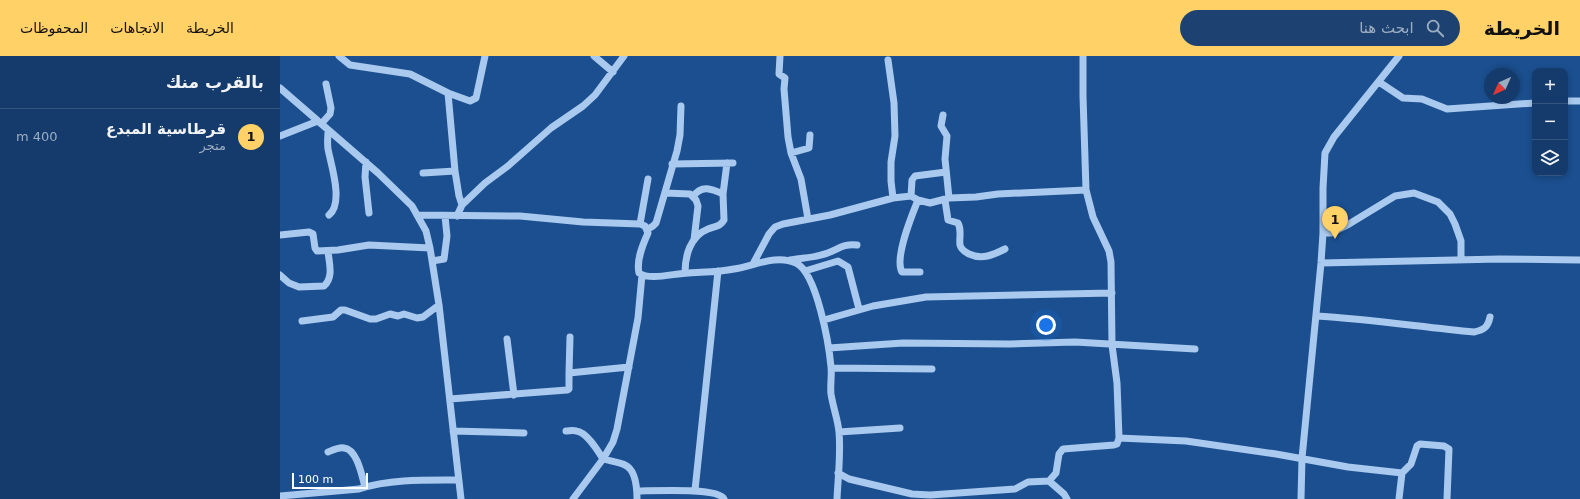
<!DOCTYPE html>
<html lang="ar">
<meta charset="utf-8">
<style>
:root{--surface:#143b6b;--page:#1d4271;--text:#f1f3f6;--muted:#9dadc1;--line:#33557e;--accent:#ffd166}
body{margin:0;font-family:"DejaVu Sans",Vazirmatn,sans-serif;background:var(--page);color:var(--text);direction:rtl}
.controls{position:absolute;right:12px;top:12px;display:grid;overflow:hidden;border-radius:8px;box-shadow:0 2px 6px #0003}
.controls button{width:36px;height:36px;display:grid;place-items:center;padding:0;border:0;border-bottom:1px solid var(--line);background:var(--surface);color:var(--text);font:20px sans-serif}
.compass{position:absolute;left:1204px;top:12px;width:36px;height:36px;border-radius:50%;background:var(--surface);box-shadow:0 2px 6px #0003;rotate:225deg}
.scale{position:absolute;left:12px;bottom:10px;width:76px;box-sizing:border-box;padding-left:4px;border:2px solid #fff;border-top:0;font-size:11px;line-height:14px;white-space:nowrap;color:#fff;-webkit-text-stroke:3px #1b4f8f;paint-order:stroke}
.you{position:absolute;left:766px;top:269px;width:14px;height:14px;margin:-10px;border:3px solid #fff;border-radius:50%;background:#1a73e8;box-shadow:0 0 0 6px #1a73e833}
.badge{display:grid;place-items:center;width:26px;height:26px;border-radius:50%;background:var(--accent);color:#111;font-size:13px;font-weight:700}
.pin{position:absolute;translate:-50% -33px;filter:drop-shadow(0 1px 2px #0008)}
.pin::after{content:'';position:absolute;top:21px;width:14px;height:12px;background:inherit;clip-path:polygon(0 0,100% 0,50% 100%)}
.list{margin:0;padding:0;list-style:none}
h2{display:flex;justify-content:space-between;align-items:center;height:52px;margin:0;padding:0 16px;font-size:17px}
h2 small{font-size:13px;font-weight:400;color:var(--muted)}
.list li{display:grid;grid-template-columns:26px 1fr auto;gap:12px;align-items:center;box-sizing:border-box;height:56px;padding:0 16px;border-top:1px solid var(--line)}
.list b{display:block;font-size:15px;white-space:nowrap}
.list p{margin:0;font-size:13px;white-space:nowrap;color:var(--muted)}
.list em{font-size:13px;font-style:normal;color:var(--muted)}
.icon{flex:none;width:22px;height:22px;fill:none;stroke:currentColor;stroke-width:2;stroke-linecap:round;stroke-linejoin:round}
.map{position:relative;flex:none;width:1300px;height:443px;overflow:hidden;direction:ltr}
header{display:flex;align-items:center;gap:24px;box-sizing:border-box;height:56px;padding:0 20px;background:var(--accent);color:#111}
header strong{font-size:19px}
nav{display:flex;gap:22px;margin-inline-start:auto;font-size:14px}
.search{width:280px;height:36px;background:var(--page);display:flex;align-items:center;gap:10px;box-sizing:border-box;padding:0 14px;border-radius:22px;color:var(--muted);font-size:15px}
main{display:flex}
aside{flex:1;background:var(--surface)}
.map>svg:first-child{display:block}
</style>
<header>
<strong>الخريطة</strong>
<div class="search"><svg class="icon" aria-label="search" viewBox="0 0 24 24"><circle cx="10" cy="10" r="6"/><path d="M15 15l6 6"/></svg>ابحث هنا</div>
<nav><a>الخريطة</a><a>الاتجاهات</a><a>المحفوظات</a></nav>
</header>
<main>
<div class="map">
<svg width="1300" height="443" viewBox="0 0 1300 443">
<rect width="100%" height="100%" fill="#1b4f8f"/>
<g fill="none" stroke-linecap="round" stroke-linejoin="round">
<path stroke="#a9c9ee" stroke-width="7" d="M59 0 70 9 130 18 168 37 175 115 179 140 182 149
M314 0 333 16
M500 0 499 18 505 22 504 33 508 81 511 97 521 123 528 163
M803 0V40L806 134 813 161 829 195 831 206 832 289 837 327 839 382
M608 4 614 47 615 80 611 106V125L613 142
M1099 26 1123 42 1142 43 1167 53 1255 47
M0 32 98 117 132 150 146 175 150 192 159 249 181 443
M168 37 190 45 196 42 205 0
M1285 45H1300
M663 59 661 70 667 80 665 103 669 142
M41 68 50 58 51 52 46 28
M48 74C48 81 47 87 48 93 51 109 64 147 49 159
M0 80 38 65
M511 97 529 92 530 79
M86 106 85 121 89 157
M392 108 453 107
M143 117 175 115
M385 137 410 138 416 144 418 150 414 184
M631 140 632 124 635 120 666 116
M413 141C421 128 432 133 443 138
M638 144C632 159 614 202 622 216H640
M665 144 668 164 678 167C682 174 679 181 680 189 681 193 685 196 689 198 702 204 713 199 725 193
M137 159 240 160 303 166 360 168 365 170 368 177C363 188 356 204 359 217 370 225 395 217 409 217 424 216 440 216 454 213 474 210 496 198 516 207 537 217 549 289 551 311 552 320 550 329 551 338 553 351 558 364 559 376 561 398 558 421 557 443
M177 160 182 149 205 127 228 110 271 72 303 50 315 39 344 0
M360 168 368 123
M368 173 373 170 376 167 397 95 400 79 401 50
M1043 177H1051L1069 168 1115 140 1134 137 1158 146 1170 158 1175 168 1181 185V204
M0 179 29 176 33 178 35 192 37 195 58 194 89 189 150 192
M510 204C520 202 531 202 541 199 556 196 561 187 577 189
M152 205 164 203 167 180 165 160
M1041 207 1220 203 1300 204
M473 208 489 178 495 171 503 168 550 159 613 142 631 140 638 144 650 147 669 142 696 141 718 138 806 134
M525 215 558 205 568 211 579 253
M405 217C405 200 410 180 428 173 435 170 440 171 444 164L443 138 447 107
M0 219 9 227 19 231 44 230C54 221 49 207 48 195
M1036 260C1089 263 1141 271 1194 276 1204 274 1208 271 1210 261
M544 264 593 250 646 241 832 237
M22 265 53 261 61 254H65L90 263H96L110 258 118 260 124 258 137 262 143 261 159 249
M227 283 234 339
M549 292 623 287 730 288 795 286 915 293
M551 312 652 313
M289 317 290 281
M170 343 287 334 289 333V317L349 311
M173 375 244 377
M286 375C289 375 293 374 296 375 307 376 318 395 323 403
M559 376 620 372
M48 396C53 394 59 391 64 392 77 393 82 420 85 431
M323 403 333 386 337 373 358 262 362 219
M558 417 569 423 632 438 650 439 735 433 748 426 769 425 776 417 779 398 783 393 834 389 837 388 839 382 906 385 996 398 1068 411 1122 417 1131 408 1137 390 1140 388 1164 390 1169 393 1167 443
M769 425 784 438 787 443
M415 434 438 215
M357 435C372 435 438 431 444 443
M0 440 79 433C110 423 145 424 178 424
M293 443 323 403C330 405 339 406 345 409 356 414 357 433 357 443
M1021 443 1022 402 1041 207 1043 177V132L1045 97 1054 81 1119 0
M1119 443 1122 417"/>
</g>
</svg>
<div class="controls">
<button>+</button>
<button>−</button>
<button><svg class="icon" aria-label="layers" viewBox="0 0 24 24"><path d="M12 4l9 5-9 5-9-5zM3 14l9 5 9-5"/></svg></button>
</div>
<svg class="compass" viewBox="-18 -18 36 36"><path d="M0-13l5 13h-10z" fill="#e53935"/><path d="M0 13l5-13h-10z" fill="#9dadc1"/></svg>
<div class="scale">100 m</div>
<div class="you"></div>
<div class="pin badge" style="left:1055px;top:183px">1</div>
</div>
<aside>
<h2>بالقرب منك<small></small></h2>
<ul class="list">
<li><span class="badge">1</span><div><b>قرطاسية المبدع</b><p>متجر</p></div><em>400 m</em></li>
</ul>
</aside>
</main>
